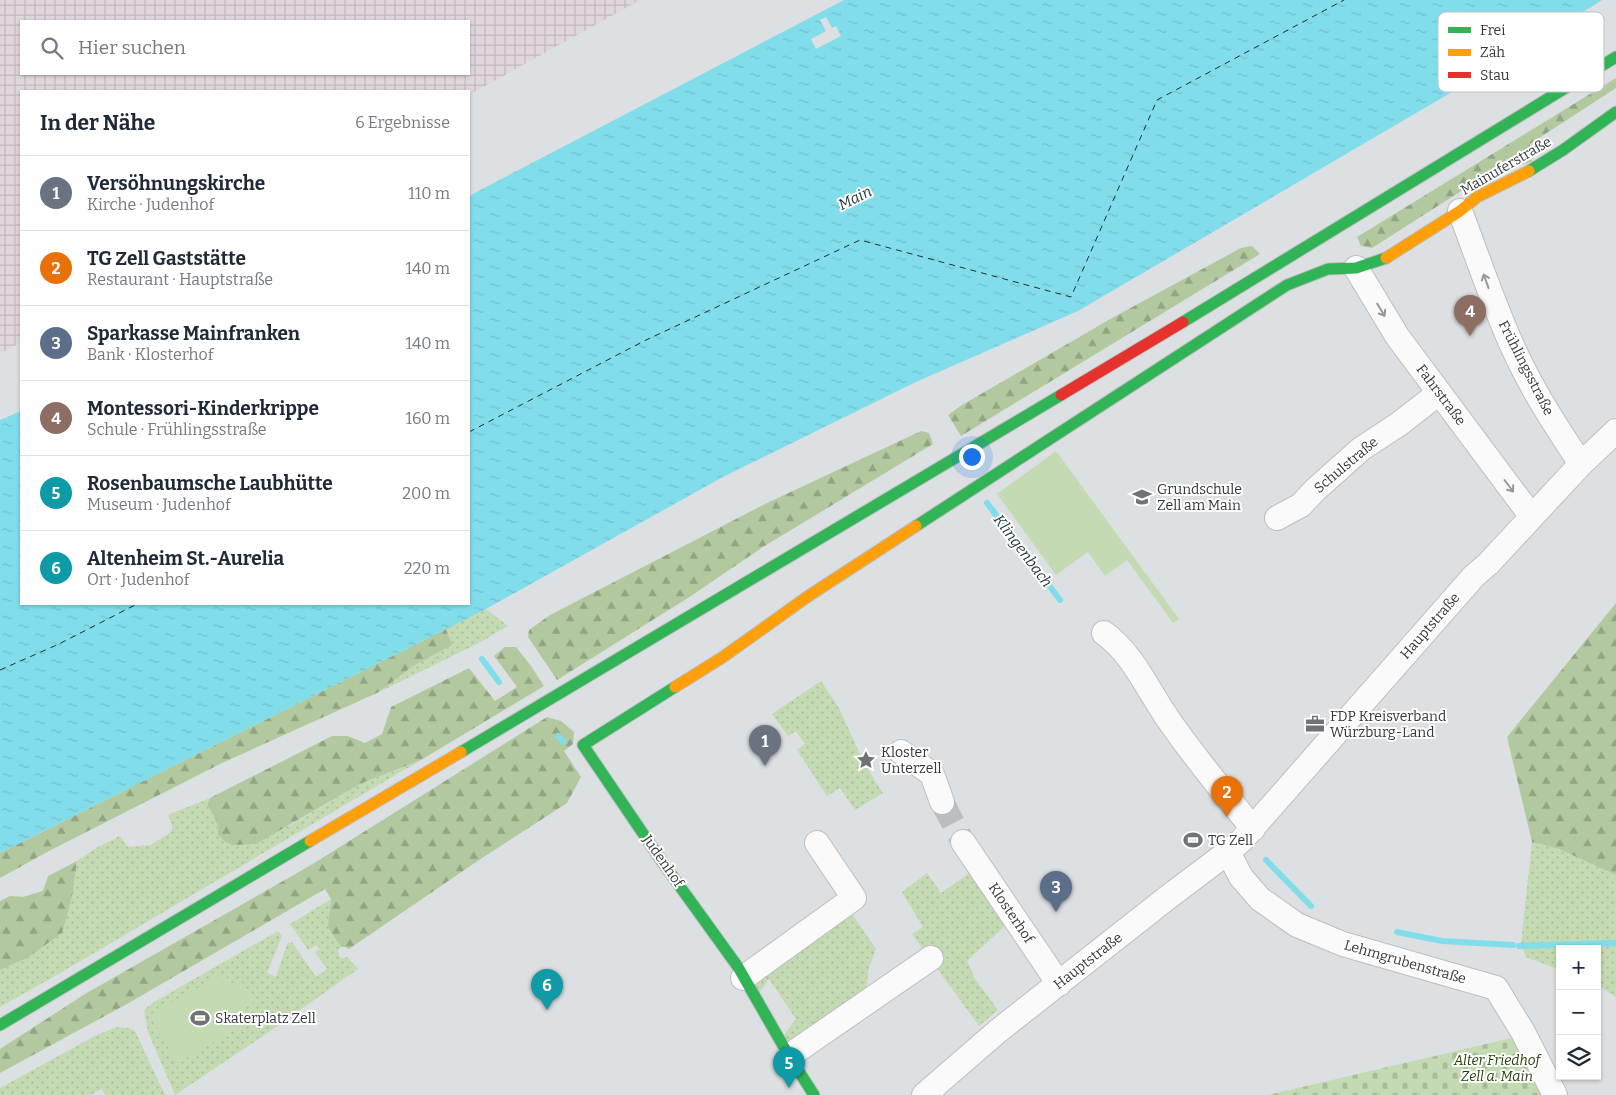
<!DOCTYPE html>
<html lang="de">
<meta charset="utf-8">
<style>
:root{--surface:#fff;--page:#f6f6f7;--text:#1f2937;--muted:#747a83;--line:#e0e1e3;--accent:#1a73e8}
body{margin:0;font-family:Bitter,serif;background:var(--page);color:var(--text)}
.controls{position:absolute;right:15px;bottom:15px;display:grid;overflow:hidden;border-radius:0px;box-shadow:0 1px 4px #0004}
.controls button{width:45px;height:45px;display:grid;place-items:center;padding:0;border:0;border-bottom:1px solid var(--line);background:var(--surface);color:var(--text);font:25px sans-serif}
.you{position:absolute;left:971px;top:456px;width:18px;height:18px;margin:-12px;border:4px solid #fff;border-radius:50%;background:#1a73e8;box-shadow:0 0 0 8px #1a73e833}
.badge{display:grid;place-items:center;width:32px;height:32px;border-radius:50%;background:var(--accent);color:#fff;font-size:16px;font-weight:700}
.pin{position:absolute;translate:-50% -41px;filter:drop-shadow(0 1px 2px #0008)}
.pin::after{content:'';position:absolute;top:26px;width:18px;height:15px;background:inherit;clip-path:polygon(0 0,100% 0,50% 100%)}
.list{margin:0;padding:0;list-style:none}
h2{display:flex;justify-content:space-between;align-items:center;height:65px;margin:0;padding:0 20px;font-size:21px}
h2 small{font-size:16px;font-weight:400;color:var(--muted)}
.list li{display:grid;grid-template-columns:32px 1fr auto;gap:15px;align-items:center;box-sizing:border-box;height:75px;padding:0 20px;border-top:1px solid var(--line)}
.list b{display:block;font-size:19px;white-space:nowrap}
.list p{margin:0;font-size:16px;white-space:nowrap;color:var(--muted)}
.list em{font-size:16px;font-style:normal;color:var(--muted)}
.icon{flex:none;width:28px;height:28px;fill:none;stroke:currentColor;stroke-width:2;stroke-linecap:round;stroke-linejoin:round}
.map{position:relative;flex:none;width:1616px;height:1095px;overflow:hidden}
.search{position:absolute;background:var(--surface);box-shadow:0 1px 4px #0004;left:20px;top:20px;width:450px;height:55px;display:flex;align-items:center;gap:12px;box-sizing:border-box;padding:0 18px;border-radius:0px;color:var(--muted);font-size:19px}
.panel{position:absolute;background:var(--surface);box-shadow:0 1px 4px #0004;left:20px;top:90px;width:450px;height:515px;border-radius:0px}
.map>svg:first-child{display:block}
</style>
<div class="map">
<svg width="1616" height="1095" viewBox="0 0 1616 1095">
<defs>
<pattern id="industrial-grid" width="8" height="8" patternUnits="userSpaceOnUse" patternTransform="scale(1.25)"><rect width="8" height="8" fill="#e1d6de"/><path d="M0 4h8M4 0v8" fill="none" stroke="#c2b8bf"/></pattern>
<pattern id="grass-dots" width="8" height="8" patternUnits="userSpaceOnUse" patternTransform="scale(1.25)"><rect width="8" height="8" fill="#c3dab2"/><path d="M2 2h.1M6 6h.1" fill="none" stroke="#a8bc9a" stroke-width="1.8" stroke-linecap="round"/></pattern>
<pattern id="forest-firs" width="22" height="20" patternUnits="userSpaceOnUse" patternTransform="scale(1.25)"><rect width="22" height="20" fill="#b2c99f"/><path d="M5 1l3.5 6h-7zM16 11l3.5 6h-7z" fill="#92a483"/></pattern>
<pattern id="cemetery-stones" width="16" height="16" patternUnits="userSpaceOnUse" patternTransform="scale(1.25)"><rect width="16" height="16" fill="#c3dab2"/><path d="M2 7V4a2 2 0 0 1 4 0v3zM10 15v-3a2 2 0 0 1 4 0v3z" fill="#a8bc9a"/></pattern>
<pattern id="water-ripples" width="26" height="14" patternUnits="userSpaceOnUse" patternTransform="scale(1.25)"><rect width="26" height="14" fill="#82ddeb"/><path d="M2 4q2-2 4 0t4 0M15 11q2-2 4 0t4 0" fill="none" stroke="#71beca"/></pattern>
</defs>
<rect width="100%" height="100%" fill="#dde0e3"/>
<path fill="url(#industrial-grid)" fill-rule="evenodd" d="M0 0H640L469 95V91H21V342L0 354ZM21 21H469V74H21Z"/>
<path fill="url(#grass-dots)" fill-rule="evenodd" d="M486 609 508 626 477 644 379 692 413 666 451 645 446 629Z
M821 681 839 708 864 763 883 793 855 810 840 788 827 796 797 750 805 744 796 731 788 736 772 714Z
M421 760 55 976 0 1007V970L27 958 73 892 77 861 96 848 120 836 128 847 151 845 172 831V825L168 815 210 798 207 805C214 815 218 821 218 834L289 826 362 783Z
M1532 842 1559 849 1616 875V997L1597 985V949H1560V970L1526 957 1521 944Z
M971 872 1005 926 967 961 975 979 998 1010 979 1026 912 934 923 927 902 892 927 873 941 893Z
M331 899C328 914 331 935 341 947L338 951 339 956 342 958 347 957 358 969 266 1034 175 1095 148 1032 144 1010 154 1002 278 931 282 936 267 973 276 977 287 944 292 942 316 977 327 969 315 952 320 949 316 945 308 950 290 924ZM224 973 231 984 240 979 253 1003 244 1008Z
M850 911 876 949 869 968 866 990 788 1042 784 1035 796 1019 769 979 758 995 748 980Z
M116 1027 129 1028 135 1031 165 1095H105L102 1089 90 1095H0V1088L95 1036Z"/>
<path fill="url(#forest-firs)" d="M1616 78V88L1530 144 1532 162 1496 170 1455 195 1372 248 1361 246 1357 237Z
M1252 246 1260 254 961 436 948 415 962 405 1112 318 1241 248Z
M921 431 929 433 933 444 763 547 691 596 557 680 528 637 529 630 550 615 767 503Z
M1616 603V875L1559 849 1532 842 1507 737Z
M446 629 452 645 413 666 379 692 220 764 49 851 0 878V853Z
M505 647H516L531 666 544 686 421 760 362 783 256 844 232 845 224 841 218 834C218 821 214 815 207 805L210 798 332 736H348L365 743 382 734 391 707 469 668 495 701 517 687 494 656Z
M547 717 561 721 574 732 573 744 564 751 581 777 567 803 479 860 349 949 345 947H341L328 927 331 899 325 889 127 1004 0 1073V1049L85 994 311 865Z
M77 861 73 892 62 933 27 958 0 970V901L10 896 23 897 43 891 48 876Z"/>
<path fill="url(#cemetery-stones)" d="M1516 1037 1542 1095H1268Z"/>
<path fill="#c3dab2" d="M1056 451 1179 619 1173 623 1127 560 1105 576 1088 552 1056 575 997 494Z
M224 973 231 984 240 979 253 1003 244 1009 251 1021 177 1063 150 1015Z"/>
<path fill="url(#water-ripples)" d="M844 0H1602L1517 54 1078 311 916 382 721 478 486 609 0 853V420L21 411V604H469V196Z"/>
<path fill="#dde0e3" d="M826 17 832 28 836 26 841 36 816 49 811 39 826 31 820 20Z"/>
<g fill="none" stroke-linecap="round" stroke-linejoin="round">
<path stroke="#82ddeb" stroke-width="6" d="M987 503 1060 600
M482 659 499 682
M558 736 564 742
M1266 860 1311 906
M1397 932 1442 941 1513 945
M1519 946 1616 943"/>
<path stroke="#1c3235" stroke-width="1" stroke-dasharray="6 5" stroke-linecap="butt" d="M469 432 644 341 860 240 1071 297 1157 100 1344 0
M0 670 59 644 137 604"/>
<path stroke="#bbbec1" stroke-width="24" stroke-dasharray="24 12" stroke-linecap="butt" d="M942 802 963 842"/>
<g stroke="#bcbec0" stroke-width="26">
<path id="street" d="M1460 211C1478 258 1494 307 1515 352 1533 391 1557 428 1581 464
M1356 268 1397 336 1532 517
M1277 518 1301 505 1315 490 1361 449 1399 424 1439 393
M1104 633C1132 653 1147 688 1166 716 1192 755 1224 792 1253 829
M901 752 932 774 942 802
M963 842 1059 984
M1228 852 1241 877 1260 899 1297 925 1343 944 1496 988 1523 1032 1555 1095
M743 978 854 898 817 843
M789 1056 931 958
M924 1095 998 1031 1167 898 1228 852 1242 840 1474 576 1488 564 1581 464 1616 431"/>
</g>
<g stroke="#bcbec0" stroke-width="13">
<path id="fast" d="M1529 171 1563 150 1616 112
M1183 322 1616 57
M916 526 1287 285 1328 269 1356 268 1386 258
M675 687 583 745 663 863 738 967 789 1056 814 1095
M461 752 1061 395
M0 1025 310 841"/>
</g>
<g stroke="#bcbec0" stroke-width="13">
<path id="slow" d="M1386 258 1460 211 1477 197 1529 171
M675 687 723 657 807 597 916 526
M310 841 461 752"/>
</g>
<g stroke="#bcbec0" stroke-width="13">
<path id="jam" d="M1061 395 1183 322"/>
</g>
<use href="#street" stroke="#fafafb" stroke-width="24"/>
<use href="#fast" stroke="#30b455" stroke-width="11"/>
<use href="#slow" stroke="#ff9f0a" stroke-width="11"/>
<use href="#jam" stroke="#e5322d" stroke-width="11"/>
</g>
<defs><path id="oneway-shaft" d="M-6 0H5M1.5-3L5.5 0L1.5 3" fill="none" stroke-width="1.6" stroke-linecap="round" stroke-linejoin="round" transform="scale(1.25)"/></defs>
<g stroke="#98989a">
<use href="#oneway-shaft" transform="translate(1486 281) rotate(-110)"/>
<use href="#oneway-shaft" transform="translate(1381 310) rotate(59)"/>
<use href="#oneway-shaft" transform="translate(1509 486) rotate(53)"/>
</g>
<defs>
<g id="school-bare" transform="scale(1.5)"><path d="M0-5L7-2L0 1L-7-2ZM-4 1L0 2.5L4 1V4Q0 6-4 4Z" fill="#707275" stroke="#fff" stroke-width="2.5" paint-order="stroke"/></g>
<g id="office-bare" transform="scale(1.5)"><path d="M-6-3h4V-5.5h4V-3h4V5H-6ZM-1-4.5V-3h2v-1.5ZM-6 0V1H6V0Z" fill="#707275" stroke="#fff" stroke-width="2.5" paint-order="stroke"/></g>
<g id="sight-bare" transform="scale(1.5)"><path d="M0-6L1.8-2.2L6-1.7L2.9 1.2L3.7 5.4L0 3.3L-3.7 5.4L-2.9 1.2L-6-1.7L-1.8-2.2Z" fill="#707275" stroke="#fff" stroke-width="2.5" paint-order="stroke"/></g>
<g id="stadium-bare" transform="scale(1.5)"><path d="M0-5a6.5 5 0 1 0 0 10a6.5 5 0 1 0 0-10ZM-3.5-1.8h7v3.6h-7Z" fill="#707275" stroke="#fff" stroke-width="2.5" paint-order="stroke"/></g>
</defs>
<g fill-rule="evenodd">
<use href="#school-bare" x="1142" y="497"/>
<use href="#office-bare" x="1315" y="724"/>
<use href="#sight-bare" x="866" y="760"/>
<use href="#stadium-bare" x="1193" y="840"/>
<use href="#stadium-bare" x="200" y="1018"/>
</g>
<g text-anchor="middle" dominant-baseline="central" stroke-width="4" stroke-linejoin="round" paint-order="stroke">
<g font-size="14" fill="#35373a" stroke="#fff">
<text transform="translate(1506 166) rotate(-30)">Mainuferstraße</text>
<text transform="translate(1526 368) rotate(63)">Frühlingsstraße</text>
<text transform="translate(1441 395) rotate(53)">Fahrstraße</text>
<text transform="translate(1346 465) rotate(-40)">Schulstraße</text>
<text transform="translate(1430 626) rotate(-49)">Hauptstraße</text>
<text transform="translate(663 861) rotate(55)">Judenhof</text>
<text transform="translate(1011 913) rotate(56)">Klosterhof</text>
<text transform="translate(1088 961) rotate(-38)">Hauptstraße</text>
<text transform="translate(1405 962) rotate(16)">Lehmgrubenstraße</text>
</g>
<g font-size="14" fill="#35373a" stroke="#fff" text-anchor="start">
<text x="1157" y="489">Grundschule<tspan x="1157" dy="16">Zell am Main</tspan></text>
<text x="1330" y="716">FDP Kreisverband<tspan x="1330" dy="16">Würzburg-Land</tspan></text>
<text x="881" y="752">Kloster<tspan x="881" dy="16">Unterzell</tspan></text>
<text x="1208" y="840">TG Zell</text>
<text x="215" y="1018">Skaterplatz Zell</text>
</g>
<g font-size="14" font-style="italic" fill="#294208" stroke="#fff">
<text x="1497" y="1060">Alter Friedhof<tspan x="1497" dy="16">Zell a. Main</tspan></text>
</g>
<g font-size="15" font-style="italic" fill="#1c3235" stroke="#fff">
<text transform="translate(855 198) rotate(-26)">Main</text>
<text transform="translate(1023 551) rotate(53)">Klingenbach</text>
</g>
</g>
<rect x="1438" y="12" width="166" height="80" rx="8" fill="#fff" stroke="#c2c3c4" stroke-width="1"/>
<rect x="1448" y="27" width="23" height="6" fill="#30b455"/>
<rect x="1448" y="49" width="23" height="7" fill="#ff9f0a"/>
<rect x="1448" y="72" width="23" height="6" fill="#e5322d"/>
<g font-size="14" fill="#35373a">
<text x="1480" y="35">Frei</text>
<text x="1480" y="57">Zäh</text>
<text x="1480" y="80">Stau</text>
</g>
</svg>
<div class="controls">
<button>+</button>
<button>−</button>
<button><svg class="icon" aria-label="layers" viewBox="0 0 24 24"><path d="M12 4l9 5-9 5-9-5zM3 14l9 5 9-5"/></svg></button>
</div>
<div class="you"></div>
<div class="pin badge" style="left:765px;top:766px;background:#6b7280">1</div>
<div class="pin badge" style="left:1227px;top:817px;background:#e8710a">2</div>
<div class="pin badge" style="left:1056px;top:912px;background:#5c6f8a">3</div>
<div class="pin badge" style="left:1470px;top:336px;background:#8d6e63">4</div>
<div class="pin badge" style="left:789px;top:1088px;background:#0f9aa8">5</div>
<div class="pin badge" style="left:547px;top:1010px;background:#0f9aa8">6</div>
<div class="search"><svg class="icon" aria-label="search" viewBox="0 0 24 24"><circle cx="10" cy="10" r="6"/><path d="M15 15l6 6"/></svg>Hier suchen</div>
<section class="panel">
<h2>In der Nähe<small>6 Ergebnisse</small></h2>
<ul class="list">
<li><span class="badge" style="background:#6b7280">1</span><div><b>Versöhnungskirche</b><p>Kirche · Judenhof</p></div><em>110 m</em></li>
<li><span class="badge" style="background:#e8710a">2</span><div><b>TG Zell Gaststätte</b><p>Restaurant · Hauptstraße</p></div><em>140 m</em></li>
<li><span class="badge" style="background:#5c6f8a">3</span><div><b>Sparkasse Mainfranken</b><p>Bank · Klosterhof</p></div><em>140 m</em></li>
<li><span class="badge" style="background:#8d6e63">4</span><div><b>Montessori-Kinderkrippe</b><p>Schule · Frühlingsstraße</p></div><em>160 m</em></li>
<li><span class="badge" style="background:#0f9aa8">5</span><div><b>Rosenbaumsche Laubhütte</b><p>Museum · Judenhof</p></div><em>200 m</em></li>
<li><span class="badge" style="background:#0f9aa8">6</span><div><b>Altenheim St.-Aurelia</b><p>Ort · Judenhof</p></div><em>220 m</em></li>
</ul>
</section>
</div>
